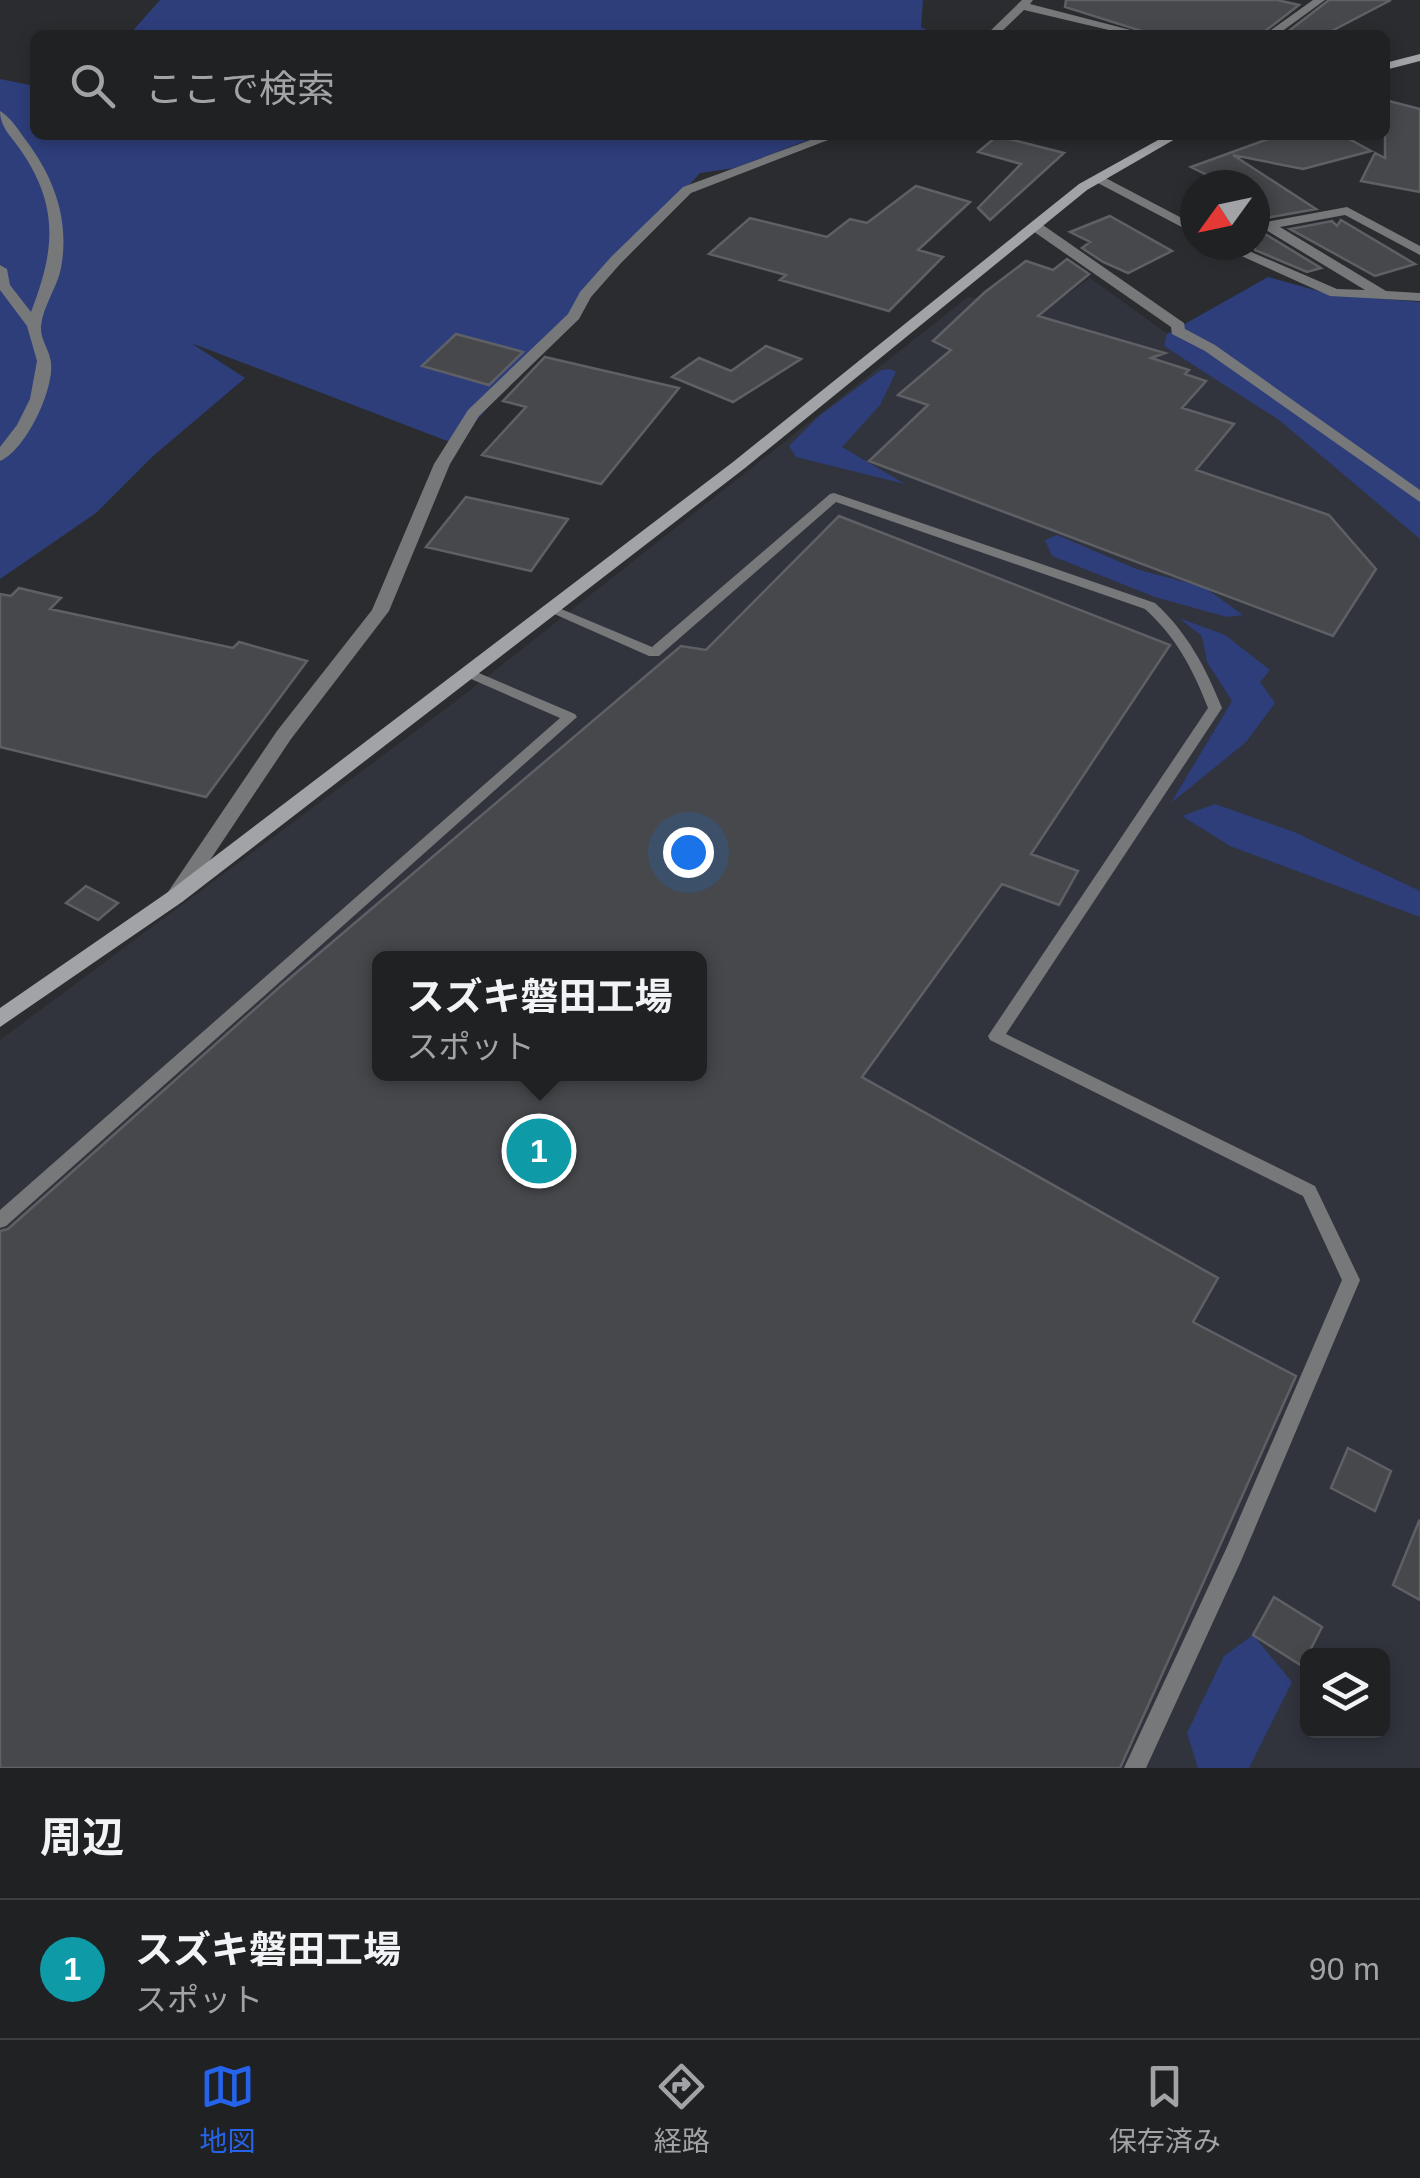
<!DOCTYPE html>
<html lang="ja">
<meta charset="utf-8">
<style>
:root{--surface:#202123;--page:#2d2e30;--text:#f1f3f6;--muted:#a2a3a6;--line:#3d3e41;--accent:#2563eb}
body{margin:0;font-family:Helvetica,"Noto Sans JP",sans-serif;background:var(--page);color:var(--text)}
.controls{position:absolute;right:30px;bottom:30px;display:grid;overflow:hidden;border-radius:15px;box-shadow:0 5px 15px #0003}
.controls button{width:90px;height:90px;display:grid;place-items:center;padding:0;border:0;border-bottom:2px solid var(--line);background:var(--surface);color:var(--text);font:50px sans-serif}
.compass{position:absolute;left:1180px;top:170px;width:90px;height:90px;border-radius:50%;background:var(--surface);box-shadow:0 5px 15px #0003;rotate:237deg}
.you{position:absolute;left:688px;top:852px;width:35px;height:35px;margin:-25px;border:8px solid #fff;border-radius:50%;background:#1a73e8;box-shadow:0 0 0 15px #1a73e833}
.badge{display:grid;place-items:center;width:65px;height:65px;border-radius:50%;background:var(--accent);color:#fff;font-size:32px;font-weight:700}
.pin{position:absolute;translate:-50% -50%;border:5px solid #fff;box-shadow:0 2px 10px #0006}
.popup{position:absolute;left:372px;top:951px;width:335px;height:130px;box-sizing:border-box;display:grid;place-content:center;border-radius:15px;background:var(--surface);filter:drop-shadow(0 2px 8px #0005);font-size:32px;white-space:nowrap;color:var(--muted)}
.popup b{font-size:38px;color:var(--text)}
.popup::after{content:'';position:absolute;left:50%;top:100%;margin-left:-20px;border:20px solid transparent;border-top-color:var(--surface)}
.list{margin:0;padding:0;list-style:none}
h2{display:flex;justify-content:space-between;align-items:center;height:130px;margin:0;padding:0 40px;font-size:42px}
h2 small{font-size:32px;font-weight:400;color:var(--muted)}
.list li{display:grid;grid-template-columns:65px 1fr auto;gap:30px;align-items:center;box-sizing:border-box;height:140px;padding:0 40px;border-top:2px solid var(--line)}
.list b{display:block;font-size:38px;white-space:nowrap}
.list p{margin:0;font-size:32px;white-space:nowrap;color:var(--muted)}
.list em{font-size:32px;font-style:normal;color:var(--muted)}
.icon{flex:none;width:55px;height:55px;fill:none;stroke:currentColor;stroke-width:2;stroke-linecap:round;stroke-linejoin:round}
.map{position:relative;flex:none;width:1420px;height:1768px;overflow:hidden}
.search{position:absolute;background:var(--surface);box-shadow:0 5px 15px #0003;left:30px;right:30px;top:30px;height:110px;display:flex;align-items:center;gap:25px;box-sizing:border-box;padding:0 35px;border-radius:15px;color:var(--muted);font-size:38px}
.sheet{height:270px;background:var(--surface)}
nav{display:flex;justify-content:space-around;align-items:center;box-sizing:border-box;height:140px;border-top:2px solid var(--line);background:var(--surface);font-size:28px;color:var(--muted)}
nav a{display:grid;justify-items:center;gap:5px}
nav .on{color:var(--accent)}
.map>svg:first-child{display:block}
</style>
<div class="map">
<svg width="1420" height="1768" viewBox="0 0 1420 1768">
<rect width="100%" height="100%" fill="#2a2c2f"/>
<path fill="#31343d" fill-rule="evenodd" d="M1090 278 1180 343 1420 313V1768H0V1040L456 701 968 297 1049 307ZM379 958H699V1074H379ZM1308 1656H1382V1730H1308Z"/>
<path fill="#2e3e7b" d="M160 0H923L921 27 936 35H129Z
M0 79 35 86V135H797L808 140 735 168 700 173 455 444 191 343 245 378 152 457 96 513 0 579Z
M1268 277 1329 294 1420 302V539L1279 420 1164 346 1167 334Z
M890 369 896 372 880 405 842 447 905 484 796 457 789 446 819 416 881 370Z
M1057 535 1139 570 1204 587 1243 615 1227 617 1155 597 1052 556 1045 540Z
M1179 618 1225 635 1270 670 1260 682 1275 703 1246 742 1171 803 1232 701 1207 662 1202 636Z
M1215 804 1294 832 1420 891V917L1230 846 1182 816Z
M1253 1635 1292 1682 1249 1768H1198L1187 1733 1224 1656Z"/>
<path fill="#46484c" stroke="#5f6065" stroke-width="2.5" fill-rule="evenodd" d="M1066 0H1277L1299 5 1260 35H1154L1065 7Z
M1329 0H1391L1324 35 1290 30Z
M1385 100 1420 109V192L1361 181 1375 153 1385 158Z
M1279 135H1342L1371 151 1303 169 1233 155 1316 209 1255 220V185H1227L1191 167Z
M997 136 1064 153 990 220 978 208 1021 164 978 152Z
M916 186 970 202 918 250 943 257 889 311 780 280 786 275 709 254 750 218 827 237 850 219 867 223Z
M1110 216 1172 251 1128 273 1103 262 1082 248 1090 242 1070 232Z
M1341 220 1415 264 1375 276 1290 229 1332 221 1337 226Z
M1265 234 1321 268 1307 272 1255 250V236Z
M1067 259 1089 274 1038 316 1165 353 1151 358 1189 370 1185 374 1206 381 1182 408 1234 424 1196 470 1329 515 1376 569 1333 636 869 461 928 405 898 395 951 350 933 341 985 292 1026 261 1053 270Z
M456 334 516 350 523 352 489 385 422 366Z
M766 346 801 359 733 402 672 377 699 358 731 371Z
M545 357 679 388 601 484 482 455 526 407 503 401Z
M466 497 568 519 531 571 426 547Z
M839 516 1170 645 1031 854 1078 871 1059 905 1002 884 862 1077 1218 1278 1193 1322 1296 1376 1120 1768H0V1231L8 1229 283 984 681 646 706 650ZM379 958H699V1074H379Z
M19 588 61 598 50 609 233 648 239 642 307 661 206 797 0 747V594L11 596Z
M86 886 118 903 98 920 66 903Z
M1348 1448 1391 1471 1375 1511 1331 1488Z
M1419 1521 1420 1522V1600L1393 1585Z
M1274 1597 1322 1627 1302 1666 1253 1635Z"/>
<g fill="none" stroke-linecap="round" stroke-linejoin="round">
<path fill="#77787a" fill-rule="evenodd" d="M834 493 1155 603C1187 632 1206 668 1222 708L1006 1034 1315 1186 1360 1280 1241 1561 1146 1768H1124L1227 1547 1342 1280 1303 1196 990 1040 988 1036 1208 708C1193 669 1176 637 1145 609L836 502 659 656H649L543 609 544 606H554L652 647 830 494Z
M467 668 575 714 577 717 6 1226 0 1228V1210L560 718 462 675 460 672 462 669Z"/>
<path fill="#77787a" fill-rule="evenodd" d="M1022 0H1033L1030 4 1150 35H1130L1024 10 998 35H986Z
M1313 0H1325L1277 35H1264Z
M0 111C10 117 18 129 25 139 54 177 70 220 61 268 57 288 43 306 41 326 40 340 50 350 51 363 54 390 26 450 0 461V447L17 425 30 399 37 361 27 326 0 290V265L7 269 10 285 31 312C54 252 60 209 22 152 13 138 0 128 0 111Z
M824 135H841L691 193 621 263 591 297 579 319 479 416 450 464 389 611 291 739 182 902H168L165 897 168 892 277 731 372 610 434 464 468 410 568 314 580 292 611 257 683 187Z
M1144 135H1165L1173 139 1167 143Z
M1098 174 1195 225V234L1094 181 1092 178Z
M1347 207 1420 246V255L1345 215 1280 227 1386 291 1420 293V301L1330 296 1217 245H1235L1337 289 1365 290 1266 230 1255 232V224Z
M1030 223H1040L1184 323 1185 329 1215 345 1420 490V502L1205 351 1172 334 1171 327 1030 229Z"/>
<path fill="#a1a3a6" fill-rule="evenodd" d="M1420 54V61L1385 70V63Z
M1167 135H1182L1087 190 745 468 182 902 0 1027V1008L168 892 733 462 1079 184Z"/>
</g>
</svg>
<div class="controls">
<button><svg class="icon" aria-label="layers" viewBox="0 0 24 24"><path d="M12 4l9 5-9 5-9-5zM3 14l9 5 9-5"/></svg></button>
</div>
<svg class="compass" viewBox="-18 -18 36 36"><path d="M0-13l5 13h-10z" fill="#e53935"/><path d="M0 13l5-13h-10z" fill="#a2a3a6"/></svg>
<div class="you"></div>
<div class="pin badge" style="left:539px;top:1151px;background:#0f9aa8">1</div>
<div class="popup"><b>スズキ磐田工場</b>スポット</div>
<div class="search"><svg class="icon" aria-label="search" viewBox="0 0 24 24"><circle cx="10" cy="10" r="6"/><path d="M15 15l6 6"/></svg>ここで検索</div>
</div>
<section class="sheet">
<h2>周辺<small></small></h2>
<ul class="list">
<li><span class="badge" style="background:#0f9aa8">1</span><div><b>スズキ磐田工場</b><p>スポット</p></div><em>90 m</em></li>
</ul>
</section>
<nav>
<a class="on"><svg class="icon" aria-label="map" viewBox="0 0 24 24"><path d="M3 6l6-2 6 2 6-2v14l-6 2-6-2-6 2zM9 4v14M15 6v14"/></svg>地図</a>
<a><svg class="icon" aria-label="directions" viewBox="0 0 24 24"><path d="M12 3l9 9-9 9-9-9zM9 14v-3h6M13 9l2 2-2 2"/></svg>経路</a>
<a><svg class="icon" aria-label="saved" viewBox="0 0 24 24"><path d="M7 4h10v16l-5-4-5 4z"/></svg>保存済み</a>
</nav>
